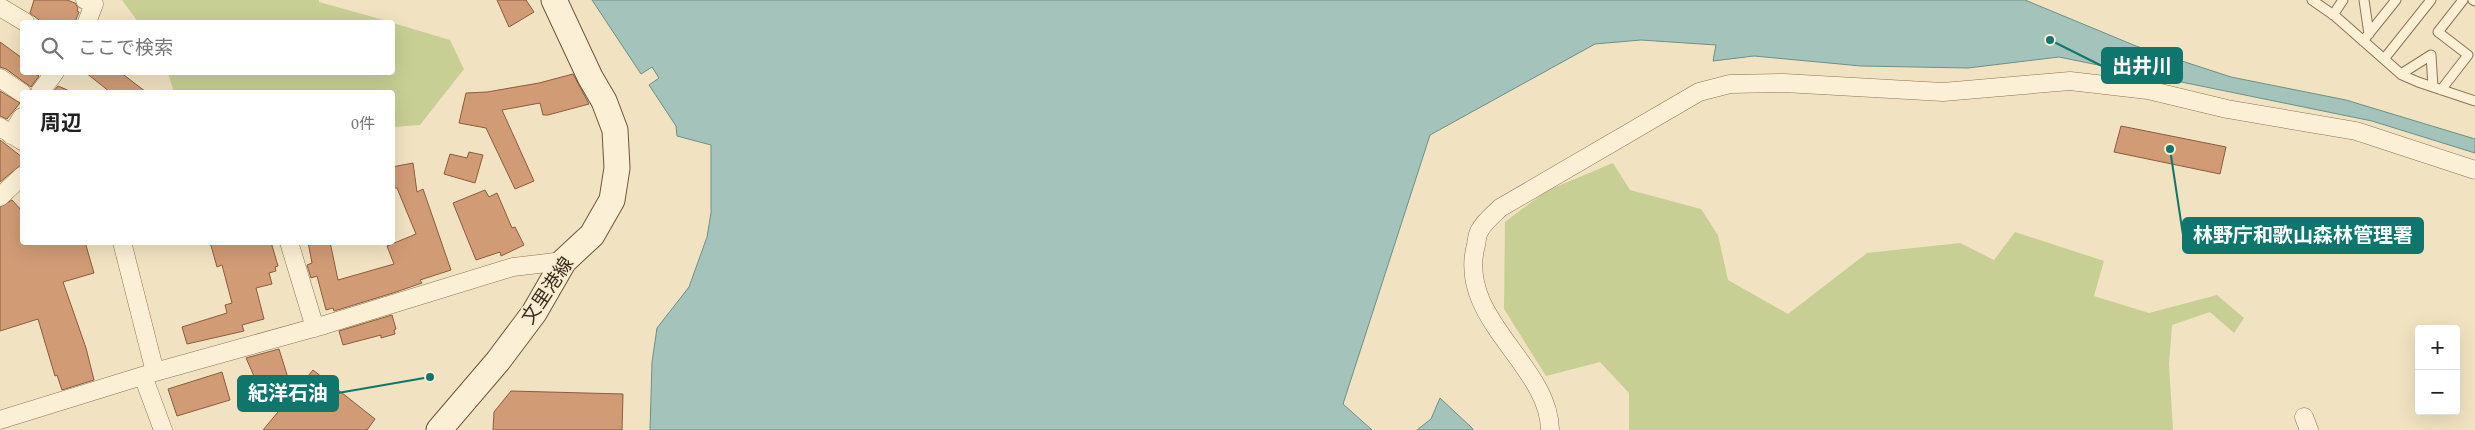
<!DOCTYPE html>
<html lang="ja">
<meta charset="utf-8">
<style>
:root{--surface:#fff;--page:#f6f6f6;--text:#222;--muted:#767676;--line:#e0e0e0}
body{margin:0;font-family:Spectral,"Noto Sans JP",serif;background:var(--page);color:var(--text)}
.controls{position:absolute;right:15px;bottom:15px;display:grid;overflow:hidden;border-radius:5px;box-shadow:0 5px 20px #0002}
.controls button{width:45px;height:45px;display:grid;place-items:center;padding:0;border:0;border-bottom:1px solid var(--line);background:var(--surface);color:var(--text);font:25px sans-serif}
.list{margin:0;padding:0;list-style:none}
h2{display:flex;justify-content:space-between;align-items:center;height:65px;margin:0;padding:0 20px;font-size:21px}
h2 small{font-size:16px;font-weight:400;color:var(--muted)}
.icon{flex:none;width:28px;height:28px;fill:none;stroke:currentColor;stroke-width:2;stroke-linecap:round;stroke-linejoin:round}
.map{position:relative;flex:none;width:2475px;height:430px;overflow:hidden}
.search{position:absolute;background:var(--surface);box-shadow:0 5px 20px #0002;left:20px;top:20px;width:375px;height:55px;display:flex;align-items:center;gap:12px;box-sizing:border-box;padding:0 18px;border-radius:5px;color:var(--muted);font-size:19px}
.panel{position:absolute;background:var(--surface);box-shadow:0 5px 20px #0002;left:20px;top:90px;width:375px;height:155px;border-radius:5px}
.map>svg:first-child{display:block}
</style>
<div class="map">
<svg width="2475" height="430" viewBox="0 0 2475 430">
<rect width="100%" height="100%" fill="#f1e3c1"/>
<path fill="#c8cf94" d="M122 0H319V2L391 22H138Z
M393 23 450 40 464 69 420 125 393 127 392 92H174L168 73 392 72Z
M1613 163 1630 190 1701 209 1718 235 1728 280 1788 314 1867 253 1960 243 1994 260 2015 232 2104 261 2094 296 2149 313 2217 295 2244 318 2234 333 2210 312 2172 325 2169 364 2173 430H1629V393L1600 362 1546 376 1504 309 1505 222 1546 191Z"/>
<path fill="#a4c3ba" stroke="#6a9188" d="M592 0H2025L2136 46 2231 77 2346 100 2475 139V153L2372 121 2059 57 1968 68 1861 66 1754 56 1713 61 1716 45 1641 40 1595 44 1430 135 1343 404 1372 430H650L652 362 657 328 689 287 707 237 711 213V145L677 136 676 126 649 85 659 78 652 67 641 74Z
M1440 398 1472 428 1473 430H1417L1431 419Z"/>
<path fill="#d19b75" stroke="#8c5c3c" d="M34 0H67L75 3 78 8 77 11 79 12 75 22H38L39 20 30 13Z
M497 0H526L534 12 509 27Z
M0 42 22 58V72H32L39 76 31 87 6 69 0 67Z
M85 72H120L146 92H110Z
M573 74 589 104 548 115H543L540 103 502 110 534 181 515 189 486 128 459 123 466 93 487 92 539 83Z
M58 86 72 92H53Z
M0 91 20 103 7 119 0 116Z
M2121 126 2226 147 2220 174 2114 152Z
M0 140 22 157V164L0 182Z
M469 152 483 155 475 183 444 174 450 154 467 158Z
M413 163 417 192 423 189 451 270 420 280 422 283 393 293 334 311 333 308 326 310 317 276 311 278 307 265 312 263 308 242H330L338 280 394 264 387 246 416 234 397 188H392V167Z
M485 190 489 197 497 193 512 228 515 227 524 245 501 256 500 252 476 260 453 203Z
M12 200 22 211V242H85L94 273 63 282 86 348 94 380 62 390 57 375 55 376 38 319 0 331V207Z
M210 242H271L278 266 275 267 276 271 269 273 272 284 256 288 264 319 242 325 244 331 187 344 182 327 227 313 225 305 232 303 222 265 217 267Z
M392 315 396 329 394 330 395 334 381 338V335L343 345 339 331Z
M279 349 293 394 313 370 375 419 367 430H263L278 412 271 390 264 392 261 384 258 385 246 358Z
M222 372 230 400 177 416 168 389Z
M511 391 623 394 622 430H493L494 412Z"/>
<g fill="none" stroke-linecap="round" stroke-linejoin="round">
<g stroke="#8b7357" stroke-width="11">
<path id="lane" d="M2312 0 2335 16 2402 75 2418 82 2475 101
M2364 0 2369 34
M2473 0 2475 1
M2333 15 2343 0
M2363 41 2396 0
M2384 59 2431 0
M2401 74 2431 55 2433 87
M2441 90 2468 55 2438 32 2463 0"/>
</g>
<g stroke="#8b7357" stroke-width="19">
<path id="street" d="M85 0 94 4 87 22
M0 7 25 22
M0 78 22 93
M40 92 55 72
M0 127 22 141
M11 135 22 117
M0 197 22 176
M122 242 155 372
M289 242 315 328
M143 376 163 430
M2304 417 2309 430
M0 420 155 372 324 325 513 267 564 261
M1550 430C1549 364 1456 319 1476 245 1477 240 1477 234 1480 230 1484 222 1494 214 1500 208L1699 92 1730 84 1784 83 1943 92 2070 81 2148 90 2227 109 2356 131 2475 170"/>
</g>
<g stroke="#6d543b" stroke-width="27">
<path id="secondary" d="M439 430 498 361 534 313 564 261 592 235 612 200 617 168 615 130 604 101 590 77 554 0"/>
</g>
<use href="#lane" stroke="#fbf0d5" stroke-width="9"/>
<use href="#street" stroke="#fbf0d5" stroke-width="18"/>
<use href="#secondary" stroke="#fbf0d5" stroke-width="25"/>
</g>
<g text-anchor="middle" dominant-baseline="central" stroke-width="4" stroke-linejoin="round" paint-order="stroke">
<g font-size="19" fill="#3a2b1d" stroke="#f8edd1">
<text transform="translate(548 291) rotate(-56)">文里港線</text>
</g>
</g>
<path fill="none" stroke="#0f766e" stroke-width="2" d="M2050 40L2102 66M2170 149L2183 235M430 377L338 393"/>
<g fill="#0f766e" stroke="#f8edd1" stroke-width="2">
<circle cx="2050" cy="40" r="5"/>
<circle cx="2170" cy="149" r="5"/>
<circle cx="430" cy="377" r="5"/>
</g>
<g fill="#0f766e" stroke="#0f766e" stroke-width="2">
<rect x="2102" y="48" width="80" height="35" rx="5"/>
<rect x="2183" y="218" width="240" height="35" rx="5"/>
<rect x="238" y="376" width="100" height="35" rx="5"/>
</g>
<g font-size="20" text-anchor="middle" font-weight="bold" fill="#fff">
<text x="2142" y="73">出井川</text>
<text x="2303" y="242">林野庁和歌山森林管理署</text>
<text x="288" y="400">紀洋石油</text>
</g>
</svg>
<div class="controls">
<button>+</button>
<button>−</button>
</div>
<div class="search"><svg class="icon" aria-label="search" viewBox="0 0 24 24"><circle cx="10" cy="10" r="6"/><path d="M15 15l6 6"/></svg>ここで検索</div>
<section class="panel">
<h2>周辺<small>0件</small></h2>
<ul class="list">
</ul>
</section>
</div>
